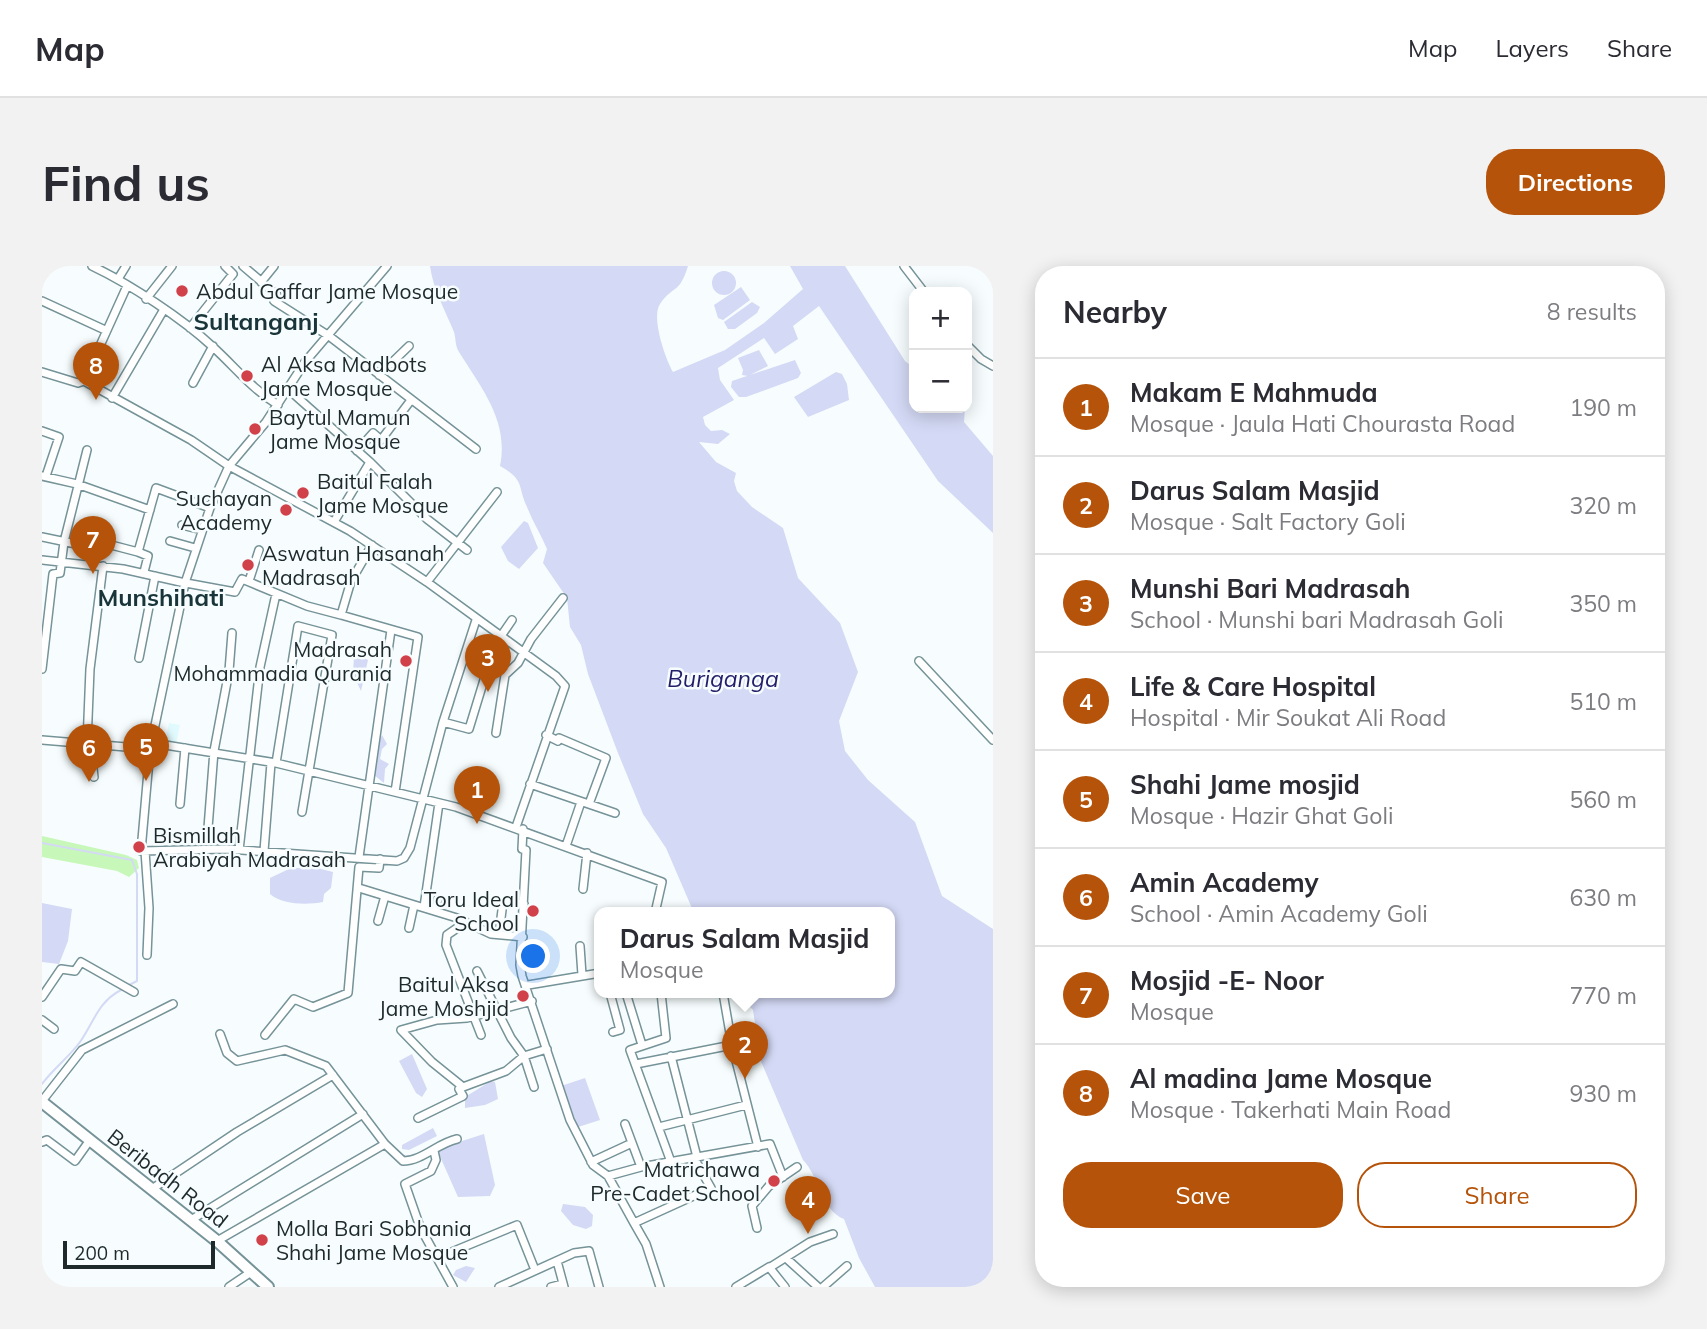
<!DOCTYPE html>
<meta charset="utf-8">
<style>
:root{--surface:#fff;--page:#f2f2f3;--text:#2b2b33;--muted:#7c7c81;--line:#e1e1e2;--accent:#b45309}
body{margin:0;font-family:Mulish,sans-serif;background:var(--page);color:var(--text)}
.controls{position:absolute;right:21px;top:21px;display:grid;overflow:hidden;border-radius:14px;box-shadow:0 4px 18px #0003}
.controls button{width:63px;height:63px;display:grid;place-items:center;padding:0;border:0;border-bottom:2px solid var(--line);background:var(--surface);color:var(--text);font:35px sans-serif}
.scale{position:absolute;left:21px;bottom:18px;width:152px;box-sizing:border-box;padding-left:7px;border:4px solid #1d292b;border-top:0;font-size:19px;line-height:24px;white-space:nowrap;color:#1d292b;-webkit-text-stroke:5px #f7fdfe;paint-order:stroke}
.you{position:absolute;left:492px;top:691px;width:24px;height:24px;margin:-18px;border:5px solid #fff;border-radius:50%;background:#1a73e8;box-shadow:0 0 0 10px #1a73e833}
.badge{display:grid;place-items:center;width:46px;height:46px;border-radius:50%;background:var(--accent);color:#fff;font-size:23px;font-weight:700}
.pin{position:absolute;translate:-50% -58px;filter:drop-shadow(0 2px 4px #0008)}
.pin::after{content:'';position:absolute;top:37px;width:24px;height:21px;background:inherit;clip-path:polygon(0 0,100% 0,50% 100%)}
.popup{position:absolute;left:552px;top:641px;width:301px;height:91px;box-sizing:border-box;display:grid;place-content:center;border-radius:14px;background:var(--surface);filter:drop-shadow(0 2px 5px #0005);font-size:23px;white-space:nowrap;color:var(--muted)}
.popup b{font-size:26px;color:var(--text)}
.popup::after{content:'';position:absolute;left:50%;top:100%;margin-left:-14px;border:14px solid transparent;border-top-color:var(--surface)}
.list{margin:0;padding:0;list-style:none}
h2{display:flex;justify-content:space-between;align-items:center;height:91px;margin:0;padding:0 28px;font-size:30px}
h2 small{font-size:23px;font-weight:400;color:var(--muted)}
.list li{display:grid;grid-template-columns:46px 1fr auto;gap:21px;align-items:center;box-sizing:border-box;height:98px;padding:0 28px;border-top:2px solid var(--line)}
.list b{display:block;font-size:26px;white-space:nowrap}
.list p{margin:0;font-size:23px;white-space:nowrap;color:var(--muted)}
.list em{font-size:23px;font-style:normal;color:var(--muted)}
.actions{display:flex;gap:14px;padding:21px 28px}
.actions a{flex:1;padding:16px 0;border:2px solid var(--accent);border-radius:28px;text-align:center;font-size:24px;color:var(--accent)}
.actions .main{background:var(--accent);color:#fff}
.map{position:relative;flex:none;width:951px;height:1021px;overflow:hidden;border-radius:28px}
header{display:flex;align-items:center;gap:42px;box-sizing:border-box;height:98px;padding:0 35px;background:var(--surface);border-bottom:2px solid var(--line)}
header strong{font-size:33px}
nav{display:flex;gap:38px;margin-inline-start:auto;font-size:24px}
.intro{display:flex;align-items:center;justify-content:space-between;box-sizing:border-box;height:168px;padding:0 42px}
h1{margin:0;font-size:49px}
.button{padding:18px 32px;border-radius:28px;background:var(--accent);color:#fff;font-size:24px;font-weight:700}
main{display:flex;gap:42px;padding:0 42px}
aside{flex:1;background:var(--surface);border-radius:28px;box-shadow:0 4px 18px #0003}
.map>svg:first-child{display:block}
</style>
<header>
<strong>Map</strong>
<nav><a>Map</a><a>Layers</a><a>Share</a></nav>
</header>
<div class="intro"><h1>Find us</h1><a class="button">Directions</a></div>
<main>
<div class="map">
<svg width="951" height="1021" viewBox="0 0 951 1021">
<rect width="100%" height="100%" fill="#f7fdfe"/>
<path fill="#e1fafe" d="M127 457 138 459 134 478 123 476Z"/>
<path fill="#c7f8ba" d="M0 570 84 589 95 594 97 602 87 611 75 605 0 591Z"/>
<path fill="#d4d9f5" d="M388 0H646C637 29 632 18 618 38 609 51 623 92 631 106L683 84 722 57 761 23 748 0H803L863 95 872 102V142H923L922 156 951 190V267L896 215 777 40 751 60 756 73 733 88 722 72 676 102 678 114 692 134 661 151 663 159 669 165 680 164 688 168 676 178 657 176 674 196 694 207 692 215 695 225 710 241 741 262 756 312 798 357 816 406 797 455 803 485 826 514 873 556 900 630 951 663V1021H833L817 992 802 953C780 945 777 910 761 894L718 793 697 797 692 777 701 774 698 762 713 758 711 744 695 727H848V647H652L624 582 601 548 576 487 546 408 539 379 528 361 525 332 501 297 505 283C499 269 491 256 485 241 475 219 483 214 458 200 467 155 440 123 417 86 413 80 414 73 412 66 403 44 391 23 388 0Z
M670 17a12 12 0 1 1 24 0a12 12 0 1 1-24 0Z
M699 21 708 34 681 54 676 52 672 39Z
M710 36 718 41 715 47 693 63H686L682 56Z
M717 84 726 100 706 110 700 109 701 104 696 92Z
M753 94 759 107 756 112 704 131H697L689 121 690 115Z
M794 106 800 108 805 118 807 134 766 151 752 131Z
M482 255 486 257 496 282 477 303 466 295 459 281Z
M315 388 326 394 319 425 311 408 312 390Z
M340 469 345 478 340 483 338 493 347 498 343 503 342 517 332 509 334 481Z
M249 602H275L291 606 289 622 282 628 281 636C266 639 240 639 228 628V612Z
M0 637 30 643 26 675 17 698 0 696Z
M370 788 385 823 380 831 374 827 357 795Z
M543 812 558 854 533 862 519 820Z
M449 815 453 816 456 833 443 839 423 842V831Z
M391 862 395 870 367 884 360 883V879Z
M442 868 453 919 448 930 416 931 396 886 401 881Z
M521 938 543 941 551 949 550 960 544 963 531 959 519 945Z
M424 1000 433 1002 424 1016 411 1009 414 1004Z"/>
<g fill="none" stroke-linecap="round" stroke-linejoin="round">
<path stroke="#d4d9f5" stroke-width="2" d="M0 577 90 594 95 608V715L87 719
M0 818C11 803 27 791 38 776 52 756 56 736 79 724
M0 1014 5 1021"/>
<g stroke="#759398" stroke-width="10">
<path id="minor" d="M50 0C88 18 141 53 171 81 193 101 210 123 236 139
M201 0 235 29 232 35 287 70 434 183
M345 0 263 96 224 156 187 200 168 242 143 317 108 483 99 585 184 583 355 595 362 592 368 582 401 456 434 354
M862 0 882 26
M76 13 84 0
M219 16 232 0
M104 33 130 0
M0 35 63 64
M148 62 191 8 183 0
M925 79 939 93 951 100
M0 106 36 117 42 115 149 174 187 200 308 265 385 316 514 410 523 420 474 561
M337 109 367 80
M42 115 85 20
M151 117 171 80
M246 123 328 196 385 253 425 284
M70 132 121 45
M0 165 17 171 4 210
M315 185 331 167 339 174 369 134
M0 210 35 218 108 244
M292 256 328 196
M140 259 160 264
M0 271 48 281 54 275 96 286
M128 275 153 282
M330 279 309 315 299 349 376 371 353 526
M0 294 81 303 143 317
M102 306 106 290 96 286 114 222 168 242
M207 315 217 284
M385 316 455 226
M144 317 193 326 200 313 265 340 299 349
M459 370 470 354
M97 392 113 310
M877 395 951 474
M0 403 11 308 18 307 22 276 45 184
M401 456 427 463 456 368
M454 467 463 409 476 397 489 373 521 332
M504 469 516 475 517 472 564 492 547 538
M0 474 108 483
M45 477 48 403 61 300
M48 477 52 511
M111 477 234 497 414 541 620 616 613 647
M234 497 256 360 290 369 260 546
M488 518 573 547
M138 538 143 482
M166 562 172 485 187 405 190 367
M481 563 480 583 484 584 478 699 480 710 528 854 551 899 566 910 592 957 604 978 618 1021
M524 580 539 536
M197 584 218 401 234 328
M103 585 107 642 105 689
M222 585 229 497
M317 591 349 364
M317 622 415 652 449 668 481 671
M541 623 545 587
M382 641 397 537
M393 645 396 633
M336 655 343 630
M424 656 405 669 404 679 439 769
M367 662 372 639
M457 668 461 636 482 638
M538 680 540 709
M435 705 469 772 482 790 492 821
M486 719 558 707
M568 727 578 764 571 766
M584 727 600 779
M619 727 624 772 588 784 629 896
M681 727 690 779 716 881
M0 731 19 703 33 705 39 696 92 726
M490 735 425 752 395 754 359 764 390 796 421 821 464 805 482 790 505 783
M0 754 12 763
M178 768 185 787 195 795 243 784 284 800 343 878 361 895C380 895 396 877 415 873
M223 769 252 733 271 741 306 727 317 601 337 602 338 593
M629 790 655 891
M594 798 690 779
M0 835 40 784 131 738
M376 852 421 830 417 823 421 821
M583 858 599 901
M617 861 704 839
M0 876 5 874 33 895 48 874
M392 885 394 894 389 905 363 918 378 961 411 1021
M549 896 590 877
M566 910 599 901 728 878 741 911
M110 923 195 866 291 809
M149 954 321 848
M592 957 669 922 652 892
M715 962 710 940 727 920 755 901
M175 975 343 878
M395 992 475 959 493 1004
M745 993 776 1021
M515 995 522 1021
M727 1002 768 976 791 968
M187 1021 209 1006
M457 1021 532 987 547 985 557 1021
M509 1021 521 1018
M694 1021 727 1001 743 1021
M781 1021 805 1000"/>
</g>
<g stroke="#759398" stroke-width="14">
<path id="highway" d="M0 836 175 975 226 1021"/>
</g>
<use href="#minor" stroke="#fff" stroke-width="7"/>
<use href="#highway" stroke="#fff" stroke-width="10"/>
</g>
<g fill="#d1414a" stroke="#f7fdfe" stroke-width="2.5">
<circle cx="140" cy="25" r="7"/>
<circle cx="205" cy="110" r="7"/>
<circle cx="213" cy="163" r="7"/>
<circle cx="261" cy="227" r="7"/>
<circle cx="244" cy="244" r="7"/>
<circle cx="206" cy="299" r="7"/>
<circle cx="364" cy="395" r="7"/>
<circle cx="97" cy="581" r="7"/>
<circle cx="491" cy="645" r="7"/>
<circle cx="481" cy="730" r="7"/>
<circle cx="732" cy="915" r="7"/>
<circle cx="220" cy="974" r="7"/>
</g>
<g text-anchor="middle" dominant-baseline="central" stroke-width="5" stroke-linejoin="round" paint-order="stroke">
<g font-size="21" fill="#1d292b" stroke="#f7fdfe" text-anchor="start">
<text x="154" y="25">Abdul Gaffar Jame Mosque</text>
<text x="219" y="98">Al Aksa Madbots<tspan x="219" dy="24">Jame Mosque</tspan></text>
<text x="227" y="151">Baytul Mamun<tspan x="227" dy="24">Jame Mosque</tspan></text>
<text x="275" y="215">Baitul Falah<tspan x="275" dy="24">Jame Mosque</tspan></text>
<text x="230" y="232" text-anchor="end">Suchayan<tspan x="230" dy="24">Academy</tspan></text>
<text x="220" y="287">Aswatun Hasanah<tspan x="220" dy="24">Madrasah</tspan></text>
<text x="350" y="383" text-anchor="end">Madrasah<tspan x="350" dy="24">Mohammadia Qurania</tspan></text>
<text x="111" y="569">Bismillah<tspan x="111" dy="24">Arabiyah Madrasah</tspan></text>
<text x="477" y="633" text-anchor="end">Toru Ideal<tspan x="477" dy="24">School</tspan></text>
<text x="467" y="718" text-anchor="end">Baitul Aksa<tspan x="467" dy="24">Jame Moshjid</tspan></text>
<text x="718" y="903" text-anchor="end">Matrichawa<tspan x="718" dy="24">Pre-Cadet School</tspan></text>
<text x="234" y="962">Molla Bari Sobhania<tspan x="234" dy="24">Shahi Jame Mosque</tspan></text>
</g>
<g font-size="21" fill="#1d292b" stroke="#f7fdfe">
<text transform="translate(126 912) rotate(38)">Beribadh Road</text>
</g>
<g font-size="23" font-style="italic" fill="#221e6a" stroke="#f7fdfe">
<text x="681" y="412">Buriganga</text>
</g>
<g font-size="24" font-weight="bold" fill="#193539" stroke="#f7fdfe">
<text x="214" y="55">Sultanganj</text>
<text x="119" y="331">Munshihati</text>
</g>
</g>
</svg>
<div class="controls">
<button>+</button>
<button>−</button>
</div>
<div class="scale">200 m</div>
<div class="you"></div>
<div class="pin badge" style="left:435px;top:558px">1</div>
<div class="pin badge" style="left:703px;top:813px">2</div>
<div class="popup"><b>Darus Salam Masjid</b>Mosque</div>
<div class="pin badge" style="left:446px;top:426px">3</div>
<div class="pin badge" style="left:766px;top:968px">4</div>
<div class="pin badge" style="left:104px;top:515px">5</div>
<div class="pin badge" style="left:47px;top:516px">6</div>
<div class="pin badge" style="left:51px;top:308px">7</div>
<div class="pin badge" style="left:54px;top:134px">8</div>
</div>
<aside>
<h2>Nearby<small>8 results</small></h2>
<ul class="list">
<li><span class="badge">1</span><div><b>Makam E Mahmuda</b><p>Mosque · Jaula Hati Chourasta Road</p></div><em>190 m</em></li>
<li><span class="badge">2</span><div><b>Darus Salam Masjid</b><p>Mosque · Salt Factory Goli</p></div><em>320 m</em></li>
<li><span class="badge">3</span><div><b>Munshi Bari Madrasah</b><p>School · Munshi bari Madrasah Goli</p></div><em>350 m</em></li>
<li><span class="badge">4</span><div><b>Life &amp; Care Hospital</b><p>Hospital · Mir Soukat Ali Road</p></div><em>510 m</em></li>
<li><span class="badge">5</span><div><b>Shahi Jame mosjid</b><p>Mosque · Hazir Ghat Goli</p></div><em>560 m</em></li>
<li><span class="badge">6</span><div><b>Amin Academy</b><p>School · Amin Academy Goli</p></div><em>630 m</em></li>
<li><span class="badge">7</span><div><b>Mosjid -E- Noor</b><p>Mosque</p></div><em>770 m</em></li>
<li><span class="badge">8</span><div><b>Al madina Jame Mosque</b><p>Mosque · Takerhati Main Road</p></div><em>930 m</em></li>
</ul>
<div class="actions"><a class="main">Save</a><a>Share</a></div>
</aside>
</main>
